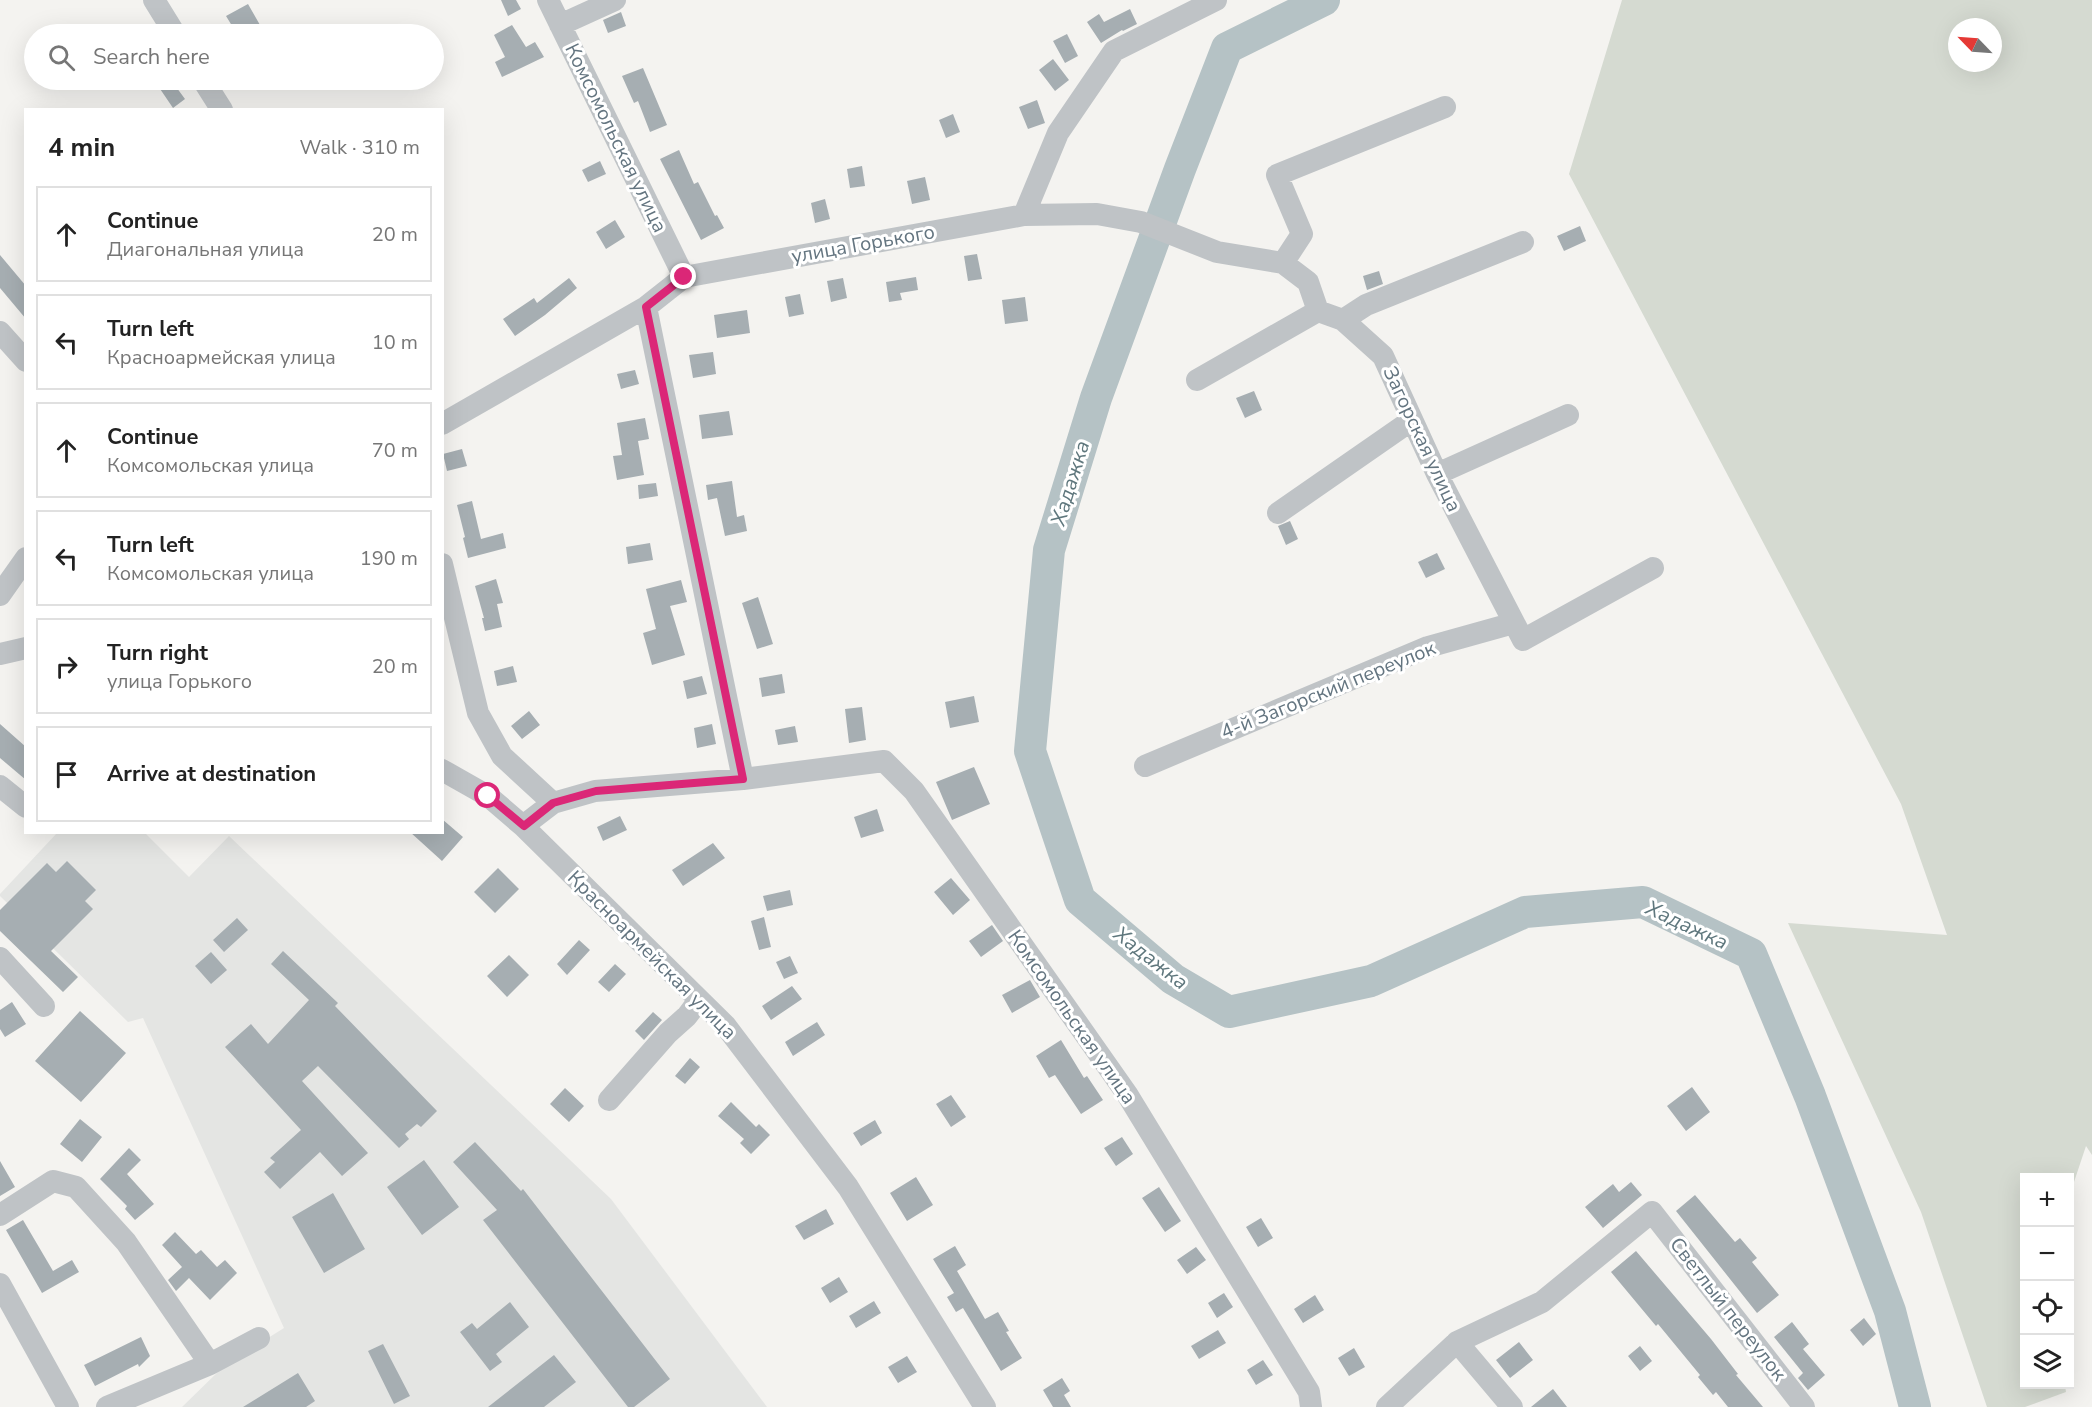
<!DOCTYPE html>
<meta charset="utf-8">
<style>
:root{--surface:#fff;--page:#f2f2f2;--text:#222;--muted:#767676;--line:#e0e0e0}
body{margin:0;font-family:"Nunito Sans",sans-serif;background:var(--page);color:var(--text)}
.controls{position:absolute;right:18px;bottom:18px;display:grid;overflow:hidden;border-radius:0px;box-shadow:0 6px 24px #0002}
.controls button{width:54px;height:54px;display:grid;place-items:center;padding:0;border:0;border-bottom:2px solid var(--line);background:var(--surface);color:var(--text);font:30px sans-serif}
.compass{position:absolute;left:1948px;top:18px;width:54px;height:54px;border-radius:50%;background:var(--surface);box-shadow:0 6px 24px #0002;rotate:295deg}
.stop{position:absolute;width:18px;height:18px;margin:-14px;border:4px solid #db2777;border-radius:50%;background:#fff}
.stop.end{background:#db2777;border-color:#fff;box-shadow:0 2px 6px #0008}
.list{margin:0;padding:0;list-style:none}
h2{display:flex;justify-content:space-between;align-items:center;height:78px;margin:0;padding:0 24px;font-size:26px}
h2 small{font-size:20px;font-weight:400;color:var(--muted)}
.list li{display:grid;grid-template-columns:39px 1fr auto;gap:18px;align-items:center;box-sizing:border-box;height:96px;margin:0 12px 12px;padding:0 12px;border:2px solid var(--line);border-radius:0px}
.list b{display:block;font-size:22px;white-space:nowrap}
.list p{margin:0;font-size:20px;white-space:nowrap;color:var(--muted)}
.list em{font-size:20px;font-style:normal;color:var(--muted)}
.icon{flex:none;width:33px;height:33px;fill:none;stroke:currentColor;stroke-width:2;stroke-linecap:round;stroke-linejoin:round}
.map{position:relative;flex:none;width:2092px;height:1407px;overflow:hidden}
.search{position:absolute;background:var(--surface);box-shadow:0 6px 24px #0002;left:24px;top:24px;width:420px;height:66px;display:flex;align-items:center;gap:15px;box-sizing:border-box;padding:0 21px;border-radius:33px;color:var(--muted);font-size:22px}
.panel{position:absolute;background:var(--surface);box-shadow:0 6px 24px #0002;left:24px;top:108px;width:420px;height:726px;border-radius:0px}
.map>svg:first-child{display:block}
</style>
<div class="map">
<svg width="2092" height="1407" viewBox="0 0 2092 1407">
<rect width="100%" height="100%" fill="#f4f3f0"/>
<path fill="#e4e5e3" d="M57 833H145L189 877 229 836 611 1199 767 1407H182L225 1365 284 1328 143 1018 128 1022 0 896V894Z"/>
<path fill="#d5dad1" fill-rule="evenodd" d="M1622 0H2092V1155L2086 1146 2070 1194V1178H2024V1384L2065 1385 2066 1392 2025 1407H1987L1921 1212 1788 923 1947 935 1901 804 1569 174ZM1957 27H1993V63H1957Z"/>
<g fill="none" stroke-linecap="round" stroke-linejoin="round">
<path stroke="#b5c2c5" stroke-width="32" d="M1324 0 1227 48 1180 169 1096 398 1049 550 1030 751 1080 900 1173 979 1229 1012 1371 981 1525 912 1643 902 1751 954 1810 1096 1890 1311 1915 1407"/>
</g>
<path fill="#a6aeb2" d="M501 0H516L521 9 508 16Z
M248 4 260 25 242 34H237L226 16Z
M1130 9 1137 24 1123 31 1122 30 1101 43 1087 22 1099 14 1104 22Z
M621 12 626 26 608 33 603 20Z
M512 25 526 47 535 42 544 57 502 77 495 62 505 57 494 35Z
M1067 34 1078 56 1065 63 1053 41Z
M1053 59 1069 80 1055 91 1039 70Z
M643 68 667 125 650 132 638 101 634 103 622 76Z
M154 80H171L185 99 173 108Z
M1037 100 1045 123 1028 129 1019 107Z
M953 114 960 132 946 138 939 120Z
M679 150 694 184 698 182 715 216 717 215 724 228 701 240 660 159Z
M600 161 606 174 588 182 582 170Z
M862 166 865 186 850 188 847 169Z
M925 177 930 200 912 204 907 181Z
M825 199 830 219 815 223 811 203Z
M615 220 625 237 606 249 596 232Z
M1580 226 1586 241 1564 251 1557 236Z
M977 254 982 279 968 281 964 256Z
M0 255 26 286V319L0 288Z
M1379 271 1383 284 1367 290 1363 276Z
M916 277 918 290 900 293 902 300 889 302 886 282Z
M569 278 577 288 545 315 515 336 503 319 534 298 537 303Z
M843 278 847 298 831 302 827 281Z
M800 294 804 314 789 317 785 297Z
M1025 297 1028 321 1005 324 1002 300Z
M747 310 750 333 717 338 714 315Z
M713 352 716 374 693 378 689 355Z
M635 370 639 384 621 389 617 374Z
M1254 391 1262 410 1245 418 1236 398Z
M729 411 733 435 702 439 699 415Z
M645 418 649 439 638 441 644 475 617 480 613 456 622 455 617 423Z
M462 449 467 466 447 471 443 454Z
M732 481 737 517 744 515 747 531 725 536 717 498 708 500 706 485Z
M656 483 658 496 639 499 638 485Z
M472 501 481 539 503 533 506 548 468 558 463 538 465 537 457 505Z
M1290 521 1298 539 1286 545 1278 526Z
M650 543 653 560 628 564 626 547Z
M1437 553 1445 569 1426 578 1418 562Z
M496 579 503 603 497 604 502 627 485 631 482 618H484L475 586Z
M681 580 687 602 670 606 685 655 652 665 643 633 656 629 646 589Z
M758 597 773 644 757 649 742 603Z
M513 666 517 682 497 686 494 671Z
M782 674 785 693 762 697 759 678Z
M702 676 707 694 687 699 683 681Z
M974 696 979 722 950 728 945 702Z
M862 707 866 740 849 743 845 709Z
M529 711 540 725 522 739 511 726Z
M0 724 26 747V780L0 758Z
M712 724 716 744 697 748 694 728Z
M795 726 798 742 778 745 775 730Z
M974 767 990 804 952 820 936 782Z
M877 809 884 831 861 838 854 817Z
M620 816 627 830 603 841 597 827Z
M442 819 463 837 442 861 410 832H442Z
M713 843 725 858 683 886 672 870Z
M67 861 96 890 85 901 93 909 51 951 78 977 63 992 0 931V910L47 863 56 872Z
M498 868 519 889 495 913 474 892Z
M951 878 970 900 953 915 934 892Z
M790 890 793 905 767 911 763 896Z
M764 917 771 947 759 950 751 921Z
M237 918 248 930 224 952 213 940Z
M992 925 1003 941 981 957 969 941Z
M579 940 590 950 567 975 557 964Z
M283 951 338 1003 335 1006 437 1111 421 1127 417 1124 405 1134 409 1139 399 1148 318 1066 302 1081 368 1153 342 1176 320 1152 280 1189 264 1172 275 1162 270 1158 301 1130 225 1047 251 1024 268 1044 309 1000 271 964Z
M211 952 227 970 211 984 195 966Z
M509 955 529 975 507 997 487 976Z
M790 956 798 973 784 979 776 962Z
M615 964 626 974 609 992 598 982Z
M1030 980 1040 997 1012 1013 1002 995Z
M792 986 802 999 771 1020 762 1006Z
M12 1002 26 1024 5 1037 0 1029V1010Z
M80 1011 126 1053 81 1102 35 1061Z
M653 1012 662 1020 644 1040 635 1031Z
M817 1022 825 1035 793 1056 785 1042Z
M1061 1040 1084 1078 1087 1076 1103 1100 1081 1114 1055 1075 1049 1078 1036 1056Z
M690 1058 700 1067 685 1084 675 1076Z
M1692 1087 1710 1112 1686 1131 1667 1106Z
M565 1088 584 1106 569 1122 550 1104Z
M951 1095 966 1117 951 1127 936 1104Z
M731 1102 756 1127 759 1124 770 1135 751 1154 740 1143 744 1139 718 1116Z
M80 1119 102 1137 82 1162 60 1144Z
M875 1120 882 1133 861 1146 853 1133Z
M1122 1137 1133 1154 1116 1166 1104 1148Z
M475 1142 521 1191 523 1189 670 1379 634 1407H628L483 1220 497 1210 453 1162Z
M129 1148 141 1160 127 1174 154 1204 135 1220 125 1209 127 1206 100 1179Z
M424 1160 459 1207 422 1235 387 1187Z
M0 1161 15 1187 0 1196Z
M916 1177 933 1205 907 1221 890 1193Z
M1631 1182 1642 1195 1603 1228 1585 1207 1613 1184 1619 1192Z
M1159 1187 1181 1221 1165 1232 1142 1198Z
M333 1193 365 1249 324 1273 292 1217Z
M1695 1195 1735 1242 1740 1238 1757 1258 1752 1262 1779 1295 1757 1313 1676 1211Z
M826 1209 834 1224 804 1240 795 1226Z
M1261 1218 1273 1238 1258 1247 1246 1227Z
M23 1220 53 1271 72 1260 79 1272 42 1293 6 1230Z
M175 1232 196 1254 201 1250 217 1267 225 1260 237 1273 210 1300 189 1278 176 1291 168 1280 182 1267 162 1245Z
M955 1246 966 1265 957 1271 985 1319 998 1312 1009 1331 1006 1332 1022 1358 1001 1371 963 1308 956 1312 947 1297 954 1293 933 1259Z
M1196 1247 1206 1260 1187 1274 1177 1260Z
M1636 1251 1711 1339 1738 1374 1736 1375 1763 1407H1728L1716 1392 1713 1395 1698 1377 1700 1375 1658 1324 1656 1326 1611 1272Z
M839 1277 848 1292 830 1303 821 1288Z
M1224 1293 1233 1307 1217 1318 1208 1303Z
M1315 1295 1324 1310 1303 1323 1294 1309Z
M874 1301 881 1313 856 1328 849 1316Z
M510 1302 529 1327 496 1354 502 1362 490 1371 460 1332 472 1323 477 1329Z
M1864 1318 1876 1334 1863 1346 1850 1330Z
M1792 1322 1809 1344 1803 1349 1825 1375 1808 1390 1798 1378 1803 1373 1774 1337Z
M1218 1330 1226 1343 1199 1359 1191 1346Z
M141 1337 150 1356 139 1367 138 1364 95 1386 84 1365Z
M1519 1342 1533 1360 1510 1378 1496 1360Z
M383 1344 410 1396 394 1404 368 1351Z
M1640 1346 1652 1361 1640 1371 1628 1356Z
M1354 1348 1365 1367 1349 1376 1338 1358Z
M554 1355 576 1382 544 1407H488Z
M907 1356 917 1372 898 1383 888 1367Z
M1263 1360 1273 1375 1256 1385 1247 1370Z
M298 1373 315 1401 306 1407H243Z
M1062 1378 1070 1391 1064 1395 1071 1407H1053L1043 1390Z
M1553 1389 1567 1407H1531Z"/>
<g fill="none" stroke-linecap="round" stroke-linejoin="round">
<path stroke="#bfc3c6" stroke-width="22" d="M154 0 175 34
M548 0 684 277
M560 25 615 0
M203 80 222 110
M1445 107 1277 175 1302 234 1283 263 1308 282 1318 311 1343 320 1383 356 1437 474 1523 640 1653 568
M1024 215 1097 214 1141 222 1217 252 1283 263
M646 307 743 779
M1343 320 1366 305 1523 242
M0 332 26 361
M1197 380 1318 311
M442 424 646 307 684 277 1024 215 1058 133 1114 51 1216 0
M1437 474 1568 415
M1278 513 1412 420
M442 564 478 713 502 756 553 803 523 826
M0 595 26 558
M0 654 26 648
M1145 766 1428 647 1514 623
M442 770 488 796 523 826 725 1025 848 1187 985 1407
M0 786 26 807
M553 803 595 791 743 779 884 761 914 791 1127 1094 1309 1392 1311 1407
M0 958 44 1006
M609 1100 668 1033 687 1016 699 1000
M0 1215 53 1181 76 1187 126 1242 210 1364
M0 1284 68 1407
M1457 1342 1512 1407
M107 1407 210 1364 259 1338
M1387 1407 1457 1342 1542 1302 1652 1212 1804 1407"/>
</g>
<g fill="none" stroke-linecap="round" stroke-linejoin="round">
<path stroke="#db2777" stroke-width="8" d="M488 796 524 826 553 803 596 791 743 779 646 307 684 277"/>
</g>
<g text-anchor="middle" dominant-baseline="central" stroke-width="6" stroke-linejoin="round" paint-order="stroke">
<g font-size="20" fill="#647580" stroke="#fff">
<text transform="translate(616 138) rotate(64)">Комсомольская улица</text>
<text transform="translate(863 244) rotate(-10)">улица Горького</text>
<text transform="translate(1422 439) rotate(65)">Загорская улица</text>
<text transform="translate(1328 690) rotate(-22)">4-й Загорский переулок</text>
<text transform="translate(652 955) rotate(45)">Красноармейская улица</text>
<text transform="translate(1072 1017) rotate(55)">Комсомольская улица</text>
<text transform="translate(1728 1309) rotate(52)">Светлый переулок</text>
</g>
<g font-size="21" font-style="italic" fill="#5f777d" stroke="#fff">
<text transform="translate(1070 483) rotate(-73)">Хадажка</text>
<text transform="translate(1687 925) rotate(25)">Хадажка</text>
<text transform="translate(1151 958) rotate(38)">Хадажка</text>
</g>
</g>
</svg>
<div class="controls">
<button>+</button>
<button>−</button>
<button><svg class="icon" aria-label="locate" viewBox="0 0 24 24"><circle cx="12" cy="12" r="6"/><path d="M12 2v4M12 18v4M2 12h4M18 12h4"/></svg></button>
<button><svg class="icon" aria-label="layers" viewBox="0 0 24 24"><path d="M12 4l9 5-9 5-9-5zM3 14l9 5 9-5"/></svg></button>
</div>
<svg class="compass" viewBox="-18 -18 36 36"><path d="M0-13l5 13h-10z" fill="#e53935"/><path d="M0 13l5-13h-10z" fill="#767676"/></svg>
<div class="stop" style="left:488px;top:796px"></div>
<div class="stop end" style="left:684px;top:277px"></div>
<div class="search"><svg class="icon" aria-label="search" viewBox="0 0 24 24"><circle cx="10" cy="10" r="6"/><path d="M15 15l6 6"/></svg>Search here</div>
<section class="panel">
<h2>4 min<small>Walk · 310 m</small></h2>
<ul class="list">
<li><svg class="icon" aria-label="ahead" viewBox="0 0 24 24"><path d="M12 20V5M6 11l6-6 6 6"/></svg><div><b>Continue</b><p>Диагональная улица</p></div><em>20 m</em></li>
<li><svg class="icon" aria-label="left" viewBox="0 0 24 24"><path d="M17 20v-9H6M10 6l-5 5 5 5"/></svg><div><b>Turn left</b><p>Красноармейская улица</p></div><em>10 m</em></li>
<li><svg class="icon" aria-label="ahead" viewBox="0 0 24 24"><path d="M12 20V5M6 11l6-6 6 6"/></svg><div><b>Continue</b><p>Комсомольская улица</p></div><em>70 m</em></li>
<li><svg class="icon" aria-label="left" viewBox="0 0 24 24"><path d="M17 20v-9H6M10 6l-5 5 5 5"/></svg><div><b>Turn left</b><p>Комсомольская улица</p></div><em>190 m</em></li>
<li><svg class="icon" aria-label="right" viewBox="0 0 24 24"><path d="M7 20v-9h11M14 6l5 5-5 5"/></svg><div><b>Turn right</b><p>улица Горького</p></div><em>20 m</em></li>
<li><svg class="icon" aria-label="arrive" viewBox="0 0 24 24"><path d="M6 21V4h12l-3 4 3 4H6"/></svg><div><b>Arrive at destination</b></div></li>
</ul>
</section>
</div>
